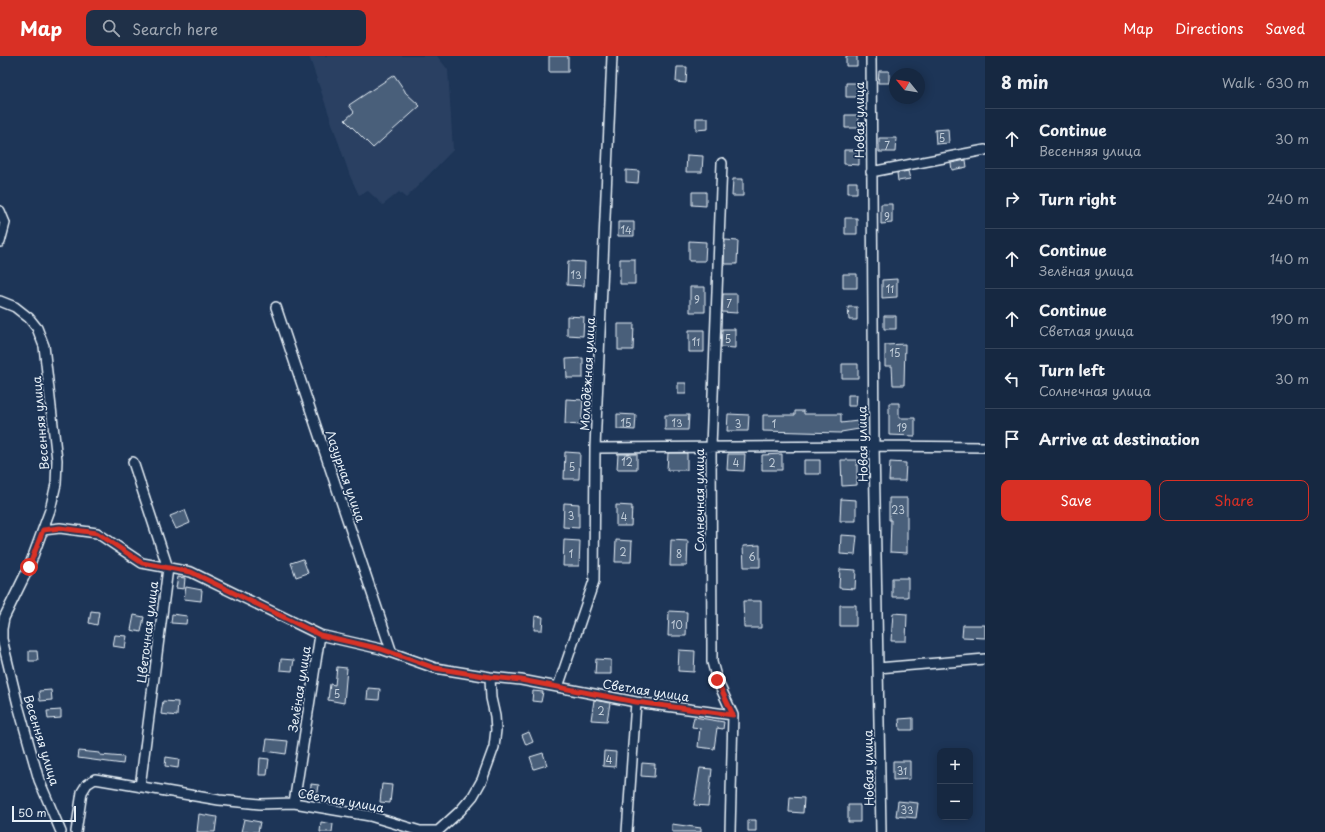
<!DOCTYPE html>
<meta charset="utf-8">
<style>
:root{--surface:#162841;--page:#1f3048;--text:#f1f3f6;--muted:#9ea6b1;--line:#35445a;--accent:#d93025}
body{margin:0;font-family:"Playpen Sans",sans-serif;background:var(--page);color:var(--text)}
.controls{position:absolute;right:12px;bottom:12px;display:grid;overflow:hidden;border-radius:8px;box-shadow:0 2px 10px #0003}
.controls button{width:36px;height:36px;display:grid;place-items:center;padding:0;border:0;border-bottom:1px solid var(--line);background:var(--surface);color:var(--text);font:20px sans-serif}
.compass{position:absolute;left:889px;top:12px;width:36px;height:36px;border-radius:50%;background:var(--surface);box-shadow:0 2px 10px #0003;rotate:300deg}
.scale{position:absolute;left:12px;bottom:10px;width:64px;box-sizing:border-box;padding-left:4px;border:2px solid #e8f1f8;border-top:0;font-size:11px;line-height:14px;white-space:nowrap;color:#e8f1f8;-webkit-text-stroke:3px #1d3557;paint-order:stroke}
.stop{position:absolute;width:12px;height:12px;margin:-9px;border:3px solid #d93025;border-radius:50%;background:#fff}
.stop.end{background:#d93025;border-color:#fff;box-shadow:0 1px 4px #0008}
.list{margin:0;padding:0;list-style:none}
h2{display:flex;justify-content:space-between;align-items:center;height:52px;margin:0;padding:0 16px;font-size:17px}
h2 small{font-size:13px;font-weight:400;color:var(--muted)}
.list li{display:grid;grid-template-columns:26px 1fr auto;gap:12px;align-items:center;box-sizing:border-box;height:60px;padding:0 16px;border-top:1px solid var(--line)}
.list b{display:block;font-size:15px;white-space:nowrap}
.list p{margin:0;font-size:13px;white-space:nowrap;color:var(--muted)}
.list em{font-size:13px;font-style:normal;color:var(--muted)}
.actions{display:flex;gap:8px;padding:12px 16px}
.actions a{flex:1;padding:9px 0;border:1px solid var(--accent);border-radius:8px;text-align:center;font-size:14px;color:var(--accent)}
.actions .main{background:var(--accent);color:#fff}
.icon{flex:none;width:22px;height:22px;fill:none;stroke:currentColor;stroke-width:2;stroke-linecap:round;stroke-linejoin:round}
.map{position:relative;flex:none;width:985px;height:776px;overflow:hidden}
header{display:flex;align-items:center;gap:24px;box-sizing:border-box;height:56px;padding:0 20px;background:var(--accent);color:#fff}
header strong{font-size:19px}
nav{display:flex;gap:22px;margin-inline-start:auto;font-size:14px}
.search{width:280px;height:36px;background:var(--page);display:flex;align-items:center;gap:10px;box-sizing:border-box;padding:0 14px;border-radius:8px;color:var(--muted);font-size:15px}
main{display:flex}
aside{flex:1;background:var(--surface)}
.map>svg:first-child{display:block}
</style>
<header>
<strong>Map</strong>
<div class="search"><svg class="icon" aria-label="search" viewBox="0 0 24 24"><circle cx="10" cy="10" r="6"/><path d="M15 15l6 6"/></svg>Search here</div>
<nav><a>Map</a><a>Directions</a><a>Saved</a></nav>
</header>
<main>
<div class="map">
<svg width="985" height="776" viewBox="0 0 985 776">
<rect width="100%" height="100%" fill="#1d3557"/>
<filter id="ink" filterUnits="userSpaceOnUse"><feTurbulence type="fractalNoise" baseFrequency=".025" numOctaves="2"/><feDisplacementMap in="SourceGraphic" scale="8" xChannelSelector="R" yChannelSelector="G"/><feConvolveMatrix kernelMatrix="1 2 1 2 8 2 1 2 1" color-interpolation-filters="sRGB"/></filter>
<g filter="url(#ink)">
<path fill="#2a4162" d="M309 0H437L448 14 453 94 406 142 399 136 383 149 368 135 359 139 350 120Z"/>
<path fill="#495e7a" stroke="#e8f1f8" d="M549 0H568V16H549Z
M846 0H857V10H846Z
M677 11H687L686 27 676 26Z
M879 15H889V27H878Z
M394 19 405 35V36L420 50 373 92 345 64 354 56 349 49Z
M846 27H858V41H846Z
M845 59H858L859 72H845Z
M696 62H708V73L696 74Z
M948 73 949 87 936 88 935 74Z
M879 82H896L895 96H879Z
M844 94H859V109L844 108Z
M687 99 703 100 702 116H686Z
M966 104 967 111 952 114 951 107Z
M626 114 639 115 638 127 626 126Z
M908 115 910 123 898 125 897 117Z
M733 123H743V140H732Z
M848 126H857V137H848Z
M692 136H706V150L692 149Z
M881 148H892V167L881 168Z
M845 162H857V178H845Z
M618 166H634V180H618Z
M725 184 738 185 737 208H724Z
M689 185 706 186 705 205H689Z
M620 203H635V228H620Z
M568 205 585 206 584 230 567 229Z
M843 218H857V232H843Z
M897 223V241L882 242V224Z
M690 231H705V256H690Z
M723 238H737V257L722 256Z
M848 251H857V264H849Z
M567 260 584 261 583 280 567 279Z
M884 260H896V273H884Z
M618 268H634L633 294H618Z
M722 273H735V292L721 291Z
M689 274H704V296H689Z
M905 288 904 329H893L892 310H885V289Z
M583 302V322H567L566 303Z
M842 308H858V322H842Z
M678 327H686V338H678Z
M848 339H857L856 350H848Z
M566 343 583 344 581 369 565 368Z
M889 347H899V362H915V380L889 379Z
M795 355H804V358H841V367L858 365 859 373 841 376V377L763 375V359H795Z
M617 358 636 359 635 374 617 373Z
M728 358 749 359 748 375H727Z
M665 359H689L688 374H665Z
M565 396 580 397 579 423H564Z
M668 397H687V414H667Z
M618 398H637V413H617Z
M728 398H745L744 415 727 414Z
M782 398V414H762V399Z
M804 404H820V418H804Z
M841 404H857V429L842 430Z
M890 406 906 407 905 425H889Z
M889 442H907V497L890 496 891 464H889Z
M841 443 856 444V465H840Z
M564 447 579 448V472L563 471Z
M616 449 632 450 631 470H616Z
M185 454 190 467 176 473 170 460Z
M841 479 857 480 855 499 840 498Z
M564 484 580 485 579 510H563Z
M616 484 632 485 631 506H615Z
M671 484 688 485 687 510H670Z
M760 489V511H744L743 490Z
M303 503 308 517 296 521 291 507Z
M840 513 856 514 855 533 839 532Z
M178 521 185 522 184 533 176 532Z
M892 522H908V541H892Z
M186 531 202 534 201 545 184 543Z
M743 545H761V572H744Z
M840 549H856V570H840Z
M91 555 99 556 97 569 89 567Z
M669 555 687 556 686 580H668Z
M893 557 907 558 906 585H891Z
M172 558 187 560 186 568 171 567Z
M134 559 144 561 141 576 131 574Z
M535 560 543 561 542 574H534Z
M963 569H985V582L962 581Z
M115 579 127 580 125 592 113 590Z
M679 594 695 595 694 616 678 615Z
M29 595H37L38 605H29Z
M281 603 294 604 292 615 280 614Z
M596 603 611 604V618H595Z
M337 611 347 612 344 647 328 644 330 628 335 629Z
M368 632 380 633 379 644 367 643Z
M51 634 52 644 40 645 39 635Z
M533 635 543 636 541 646 532 645Z
M594 644 610 647 607 665 591 664Z
M163 645 178 646 177 660 161 658Z
M61 654V662L48 663 47 655Z
M694 661 724 666 723 673 717 672 714 693 698 691 700 672 692 671Z
M913 662V674H900L899 663Z
M529 676 533 686 526 689 522 679Z
M267 683 288 685 286 698 265 695Z
M79 695 100 697V699L124 701 123 708 78 702Z
M604 695 616 696 615 711 603 710Z
M543 697 547 709 534 713 530 701Z
M166 701 179 703 178 712 165 710Z
M260 702 269 703 267 719H259Z
M893 705H910V723L893 724Z
M642 707 655 708 654 721 641 720Z
M700 712 712 713 708 750 694 749Z
M311 728 319 729 317 742 310 741Z
M382 728 392 729 390 747 380 746Z
M790 741 804 742 803 757 789 756Z
M898 745 918 747 916 762 896 760Z
M848 749H860V766H848Z
M199 758 217 761 215 776H197Z
M244 763 260 766 258 776H241Z
M748 764H756V775H748Z
M321 766 333 768 332 776H320Z
M672 768 701 772V776H672Z"/>
<g fill="none" stroke-linecap="round" stroke-linejoin="round">
<g stroke="#e8f1f8" stroke-width="12">
<path id="minor" d="M871 0 874 390 881 776
M722 107 711 391 712 590V606L717 624 733 659 730 776
M871 116 985 94
M0 155 5 167 0 186
M0 245 15 251 29 262 37 272 44 290 57 404 56 428 50 454 29 511 4 562 2 573V583L18 649 39 724 61 776
M276 251 392 597
M595 392 874 390 985 391
M133 406 168 512 140 731
M43 474 60 472 97 477 142 507 191 516 320 579
M878 612 985 603
M558 631 594 525 595 392 612 0
M294 747 320 579 381 593 435 612 490 621 521 624 636 646 733 659
M76 776 82 736 87 728 95 723 219 744 260 748 294 747 370 760 420 775H438L460 755 473 740 482 724 494 691 496 674 495 660 491 642 490 621
M627 776 636 646"/>
</g>
<use href="#minor" stroke="#1d3557" stroke-width="9"/>
</g>
</g>
<g fill="none" stroke-linecap="round" stroke-linejoin="round" filter="url(#ink)">
<path stroke="#d93025" stroke-width="5" d="M29 511 43 474 60 472 97 477 142 507 191 516 320 579 381 593 435 612 490 621 521 624 636 646 733 659 717 624"/>
</g>
<g text-anchor="middle" dominant-baseline="central" stroke-width="3.5" stroke-linejoin="round" paint-order="stroke">
<g font-size="10" fill="#c0ccd8">
<text x="942" y="81">5</text>
<text x="887" y="89">7</text>
<text x="887" y="160">9</text>
<text x="626" y="173">14</text>
<text x="576" y="218">13</text>
<text x="890" y="232">11</text>
<text x="697" y="243">9</text>
<text x="729" y="247">7</text>
<text x="728" y="282">5</text>
<text x="696" y="285">11</text>
<text x="895" y="296">15</text>
<text x="626" y="366">15</text>
<text x="677" y="366">13</text>
<text x="738" y="367">3</text>
<text x="774" y="367">1</text>
<text x="902" y="371">19</text>
<text x="627" y="405">12</text>
<text x="736" y="406">4</text>
<text x="772" y="406">2</text>
<text x="572" y="410">5</text>
<text x="898" y="453">23</text>
<text x="571" y="459">3</text>
<text x="624" y="460">4</text>
<text x="623" y="495">2</text>
<text x="571" y="497">1</text>
<text x="679" y="497">8</text>
<text x="752" y="500">6</text>
<text x="677" y="568">10</text>
<text x="337" y="637">5</text>
<text x="601" y="654">2</text>
<text x="609" y="703">4</text>
<text x="902" y="714">31</text>
<text x="907" y="753">33</text>
</g>
<g font-size="12" fill="#e8f1f8" stroke="#1d3557">
<text transform="translate(859 64) rotate(-90)">Новая улица</text>
<text transform="translate(587 318) rotate(-87)">Молодёжная улица</text>
<text transform="translate(40 367) rotate(-95)">Весенняя улица</text>
<text transform="translate(862 388) rotate(-91)">Новая улица</text>
<text transform="translate(346 420) rotate(71)">Лазурная улица</text>
<text transform="translate(699 444) rotate(-90)">Солнечная улица</text>
<text transform="translate(147 576) rotate(-83)">Цветочная улица</text>
<text transform="translate(299 633) rotate(-81)">Зелёная улица</text>
<text transform="translate(646 634) rotate(9)">Светлая улица</text>
<text transform="translate(42 684) rotate(73)">Весенняя улица</text>
<text transform="translate(868 712) rotate(-91)">Новая улица</text>
<text transform="translate(341 744) rotate(10)">Светлая улица</text>
</g>
</g>
</svg>
<div class="controls">
<button>+</button>
<button>−</button>
</div>
<svg class="compass" viewBox="-18 -18 36 36"><path d="M0-13l5 13h-10z" fill="#e53935"/><path d="M0 13l5-13h-10z" fill="#9ea6b1"/></svg>
<div class="scale">50 m</div>
<div class="stop" style="left:29px;top:511px"></div>
<div class="stop end" style="left:717px;top:624px"></div>
</div>
<aside>
<h2>8 min<small>Walk · 630 m</small></h2>
<ul class="list">
<li><svg class="icon" aria-label="ahead" viewBox="0 0 24 24"><path d="M12 20V5M6 11l6-6 6 6"/></svg><div><b>Continue</b><p>Весенняя улица</p></div><em>30 m</em></li>
<li><svg class="icon" aria-label="right" viewBox="0 0 24 24"><path d="M7 20v-9h11M14 6l5 5-5 5"/></svg><div><b>Turn right</b></div><em>240 m</em></li>
<li><svg class="icon" aria-label="ahead" viewBox="0 0 24 24"><path d="M12 20V5M6 11l6-6 6 6"/></svg><div><b>Continue</b><p>Зелёная улица</p></div><em>140 m</em></li>
<li><svg class="icon" aria-label="ahead" viewBox="0 0 24 24"><path d="M12 20V5M6 11l6-6 6 6"/></svg><div><b>Continue</b><p>Светлая улица</p></div><em>190 m</em></li>
<li><svg class="icon" aria-label="left" viewBox="0 0 24 24"><path d="M17 20v-9H6M10 6l-5 5 5 5"/></svg><div><b>Turn left</b><p>Солнечная улица</p></div><em>30 m</em></li>
<li><svg class="icon" aria-label="arrive" viewBox="0 0 24 24"><path d="M6 21V4h12l-3 4 3 4H6"/></svg><div><b>Arrive at destination</b></div></li>
</ul>
<div class="actions"><a class="main">Save</a><a>Share</a></div>
</aside>
</main>
